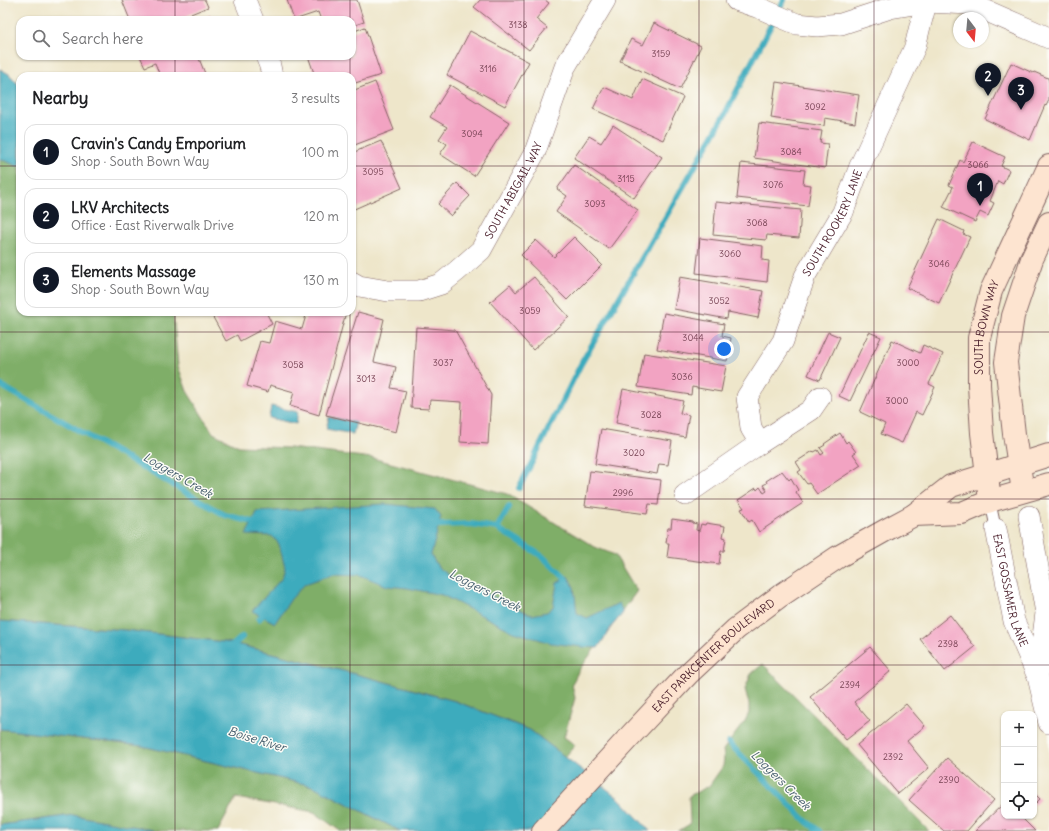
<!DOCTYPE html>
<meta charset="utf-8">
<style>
:root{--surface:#fff;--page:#f2f2f2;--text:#202124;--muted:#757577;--line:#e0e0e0;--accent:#111827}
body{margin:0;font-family:Delius,sans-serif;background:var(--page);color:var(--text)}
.controls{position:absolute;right:12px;bottom:12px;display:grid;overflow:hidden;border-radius:8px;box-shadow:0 1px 3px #0004}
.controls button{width:36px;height:36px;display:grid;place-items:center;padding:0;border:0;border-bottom:1px solid var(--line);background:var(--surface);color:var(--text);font:20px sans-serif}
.compass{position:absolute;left:953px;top:12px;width:36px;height:36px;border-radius:50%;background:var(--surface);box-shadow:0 1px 3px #0004;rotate:164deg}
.you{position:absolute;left:724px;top:349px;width:14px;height:14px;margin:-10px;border:3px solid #fff;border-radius:50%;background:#1a73e8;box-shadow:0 0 0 6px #1a73e833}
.badge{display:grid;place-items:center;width:26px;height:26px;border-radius:50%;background:var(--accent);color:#fff;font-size:13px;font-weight:700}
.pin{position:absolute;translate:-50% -33px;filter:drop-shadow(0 1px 2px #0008)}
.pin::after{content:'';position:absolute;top:21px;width:14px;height:12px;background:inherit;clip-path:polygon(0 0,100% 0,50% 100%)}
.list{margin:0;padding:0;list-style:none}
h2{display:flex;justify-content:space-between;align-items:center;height:52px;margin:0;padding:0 16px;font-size:17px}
h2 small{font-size:13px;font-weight:400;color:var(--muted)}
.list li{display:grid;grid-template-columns:26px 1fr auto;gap:12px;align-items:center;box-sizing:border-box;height:56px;margin:0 8px 8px;padding:0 8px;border:1px solid var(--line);border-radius:12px}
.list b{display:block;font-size:15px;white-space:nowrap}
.list p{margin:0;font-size:13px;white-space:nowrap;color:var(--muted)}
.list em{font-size:13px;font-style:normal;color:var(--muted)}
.icon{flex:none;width:22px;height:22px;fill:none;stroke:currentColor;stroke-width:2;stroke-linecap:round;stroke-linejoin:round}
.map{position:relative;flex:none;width:1049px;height:831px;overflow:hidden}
.search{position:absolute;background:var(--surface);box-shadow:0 1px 3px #0004;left:16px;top:16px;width:340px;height:44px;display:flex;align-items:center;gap:10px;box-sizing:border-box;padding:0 14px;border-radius:12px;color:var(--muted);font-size:15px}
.panel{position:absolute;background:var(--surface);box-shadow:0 1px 3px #0004;left:16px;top:72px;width:340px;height:244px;border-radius:12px}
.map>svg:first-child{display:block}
</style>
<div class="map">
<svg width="1049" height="831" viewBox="0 0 1049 831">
<rect width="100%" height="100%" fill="#fdfcf7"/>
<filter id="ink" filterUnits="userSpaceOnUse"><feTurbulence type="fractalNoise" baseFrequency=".025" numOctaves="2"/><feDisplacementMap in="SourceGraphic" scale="8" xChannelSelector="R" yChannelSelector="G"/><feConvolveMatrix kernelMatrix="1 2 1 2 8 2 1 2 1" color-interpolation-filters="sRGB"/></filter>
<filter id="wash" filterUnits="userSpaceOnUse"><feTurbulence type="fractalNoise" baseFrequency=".012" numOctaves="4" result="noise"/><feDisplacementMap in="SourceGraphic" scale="16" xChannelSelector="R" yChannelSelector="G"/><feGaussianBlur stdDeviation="0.9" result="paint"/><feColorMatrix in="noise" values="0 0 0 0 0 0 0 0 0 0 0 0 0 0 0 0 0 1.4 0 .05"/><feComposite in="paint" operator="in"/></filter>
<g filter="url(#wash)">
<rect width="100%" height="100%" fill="#eee6ca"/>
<path fill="#7fae67" stroke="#646649" d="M0 159 20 167V312H173L178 366 187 391 213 433 239 446 290 448 372 458 507 494 595 547 615 555 637 591 579 670 572 684 575 698 564 737 575 745 565 757 530 730 455 701 367 677 232 643 125 630 0 621Z
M763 664 929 831H678L690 824 689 796 709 786 723 766 724 757 723 750 745 721 749 713V704L745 689 751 674Z
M0 729 142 746 313 786 400 831H340L314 812 236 798 218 831H153L73 815 0 825Z"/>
<path fill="#3eabbd" stroke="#446574" d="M0 69 9 74 20 86V167L0 159Z
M271 406 298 412 296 424 269 418Z
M329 417 356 422 353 434 326 429Z
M385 504 435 509 441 517 431 555 438 567 453 578 532 615 547 612 553 607 557 583 568 576 574 587 577 613 587 618 619 603 623 613 612 626 598 648 582 647 551 643 514 632 442 595 407 588 387 586 360 575 333 574 305 584 291 599 275 623 252 611 282 578 285 568 279 544 272 536 246 535 257 512Z
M0 621 125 630 232 643 367 677 455 701 530 730 620 799 650 831H400L313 786 142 746 0 729Z
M73 815 153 830V831H0V825Z"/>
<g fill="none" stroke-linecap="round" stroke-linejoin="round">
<path stroke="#3eabbd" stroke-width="6" d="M0 385 225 515 261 524
M519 488 581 364 724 116 784 0
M431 527 439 525 471 524 497 528 542 556 565 578V585
M497 528 509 507
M259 619 268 610
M230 648 242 637
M729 743 806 821 819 831"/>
</g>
<g id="blocks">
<path fill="#f2a3c2" d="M122 0H205L208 7 176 20H130Z
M287 0H357L364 22 352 26V20H321L318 12 294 20Z
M480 0H545L549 3 536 19 547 28 529 50 474 7Z
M210 15 212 20H199Z
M654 23 701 46 680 89 620 61 631 39 643 45Z
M365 27 381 75 352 84V76H315L308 56H352V32Z
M470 31 529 62 505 106 447 75Z
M140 56H198L206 76H160L155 63 145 67Z
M1011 63 1033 73 1034 72 1048 78 1049 82V100L1046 106 1045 105 1030 140 985 119Z
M642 79 683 97 663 140 593 109 604 87 633 100Z
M375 82 394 130 352 146V91Z
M776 82 859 95 855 123 825 118 824 126 771 118Z
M450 85 509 122 474 176 440 154 447 144 439 139 447 127 430 117Z
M759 123 822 131 820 143 828 144 825 168 754 158Z
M613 125 662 157 634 198 574 158 589 136 601 143Z
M381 141 402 188 352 210V153Z
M973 142 1005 157 1001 166 1009 170 1003 184 998 181 990 201 994 203 988 216 980 212 975 222 943 207 953 187 949 185 960 160 963 162Z
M741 163 805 170 803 184 811 185 808 206 737 198Z
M574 165 638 210 609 249 556 212 567 196 557 189Z
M457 183 470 196 451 216 438 204Z
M716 202 801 210 799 238 767 235 766 240 713 235Z
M939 219 964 231 963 234 970 237 939 303 907 288Z
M574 237 602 265 567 300 521 255 536 240 554 257Z
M700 238 763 246 762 260 769 261 767 282 696 273Z
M534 277 569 317 533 350 490 302 510 285 516 292Z
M680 277 763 291 758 318 728 312 727 319 674 309Z
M210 312H266L272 324 240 341 237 335 226 341Z
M307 312H346L319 415 290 406 294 392 270 385 268 392 247 386 260 341 269 343 275 321 302 329Z
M358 312 384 319 374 362 396 367 391 388 406 391 396 432 326 415Z
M664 313 724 324 722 336 731 338 727 361 657 349Z
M416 327 455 330 491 395 488 444 460 442 462 402 430 400 429 409 411 408Z
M828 332 840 337 820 380 808 375Z
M869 332 881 337 850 401 839 396Z
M892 340 920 353 923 345 943 354 929 384 935 387 922 415 916 412 902 443 881 434 885 424 860 412Z
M644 353 726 366 721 392 692 387 691 395 638 387Z
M623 389 683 401 680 413 689 415 685 437 616 423Z
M601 429 672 441 668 465 659 464 657 474 595 464Z
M840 433 846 443 848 441 856 452 853 454 861 465 817 494 809 483 807 484 798 472 801 470 796 462 813 451 814 452 818 450 821 455 824 453 820 448 825 445 824 444Z
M590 471 661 480 658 505 649 504 647 514 585 506Z
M782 471 789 480 791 478 798 490 796 492 803 503 759 532 752 520 749 522 741 509 744 508 738 500 756 488 757 490 760 487 764 493 767 491 763 485 767 483 766 481Z
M672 519 693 522V523L697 524 696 530 699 531 701 524 705 525 706 523 725 526 723 537 726 538 724 551H721L719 564 667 557 669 543H666L668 528H671Z
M950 615 975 647 945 671 920 639Z
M870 647 891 671 854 702 870 721 846 740 810 697Z
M906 704 925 726 907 741 929 768 898 794 857 745Z
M947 758 994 800 967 831H944L909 800Z
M1034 793 1040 799 1034 805Z
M1004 803V816H1022L1021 817 1035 831H975Z"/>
</g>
</g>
<g filter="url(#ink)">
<use href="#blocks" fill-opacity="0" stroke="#836563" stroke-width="1"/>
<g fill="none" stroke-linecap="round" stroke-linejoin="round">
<g stroke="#836563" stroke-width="12">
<path id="lane" d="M990 501 996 529"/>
</g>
<g stroke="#836563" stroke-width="22">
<g id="street">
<path d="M245 0 253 20"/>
<path d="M736 0 757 7 797 24 817 26 841 24 890 8 926 2 971 4 1049 38"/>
<path d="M266 56 270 66 272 76"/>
<path id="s1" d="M352 282 359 286 388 291H419L441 284 457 271 481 250 535 152 565 67 605 0"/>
<path id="s2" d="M760 443 751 428 747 397 783 341 805 276 843 212 860 166 915 47 920 26 927 0"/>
<path d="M685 495 760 443 811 410 820 397"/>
<path d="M1029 516 1046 613 1038 676"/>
<path id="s3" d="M996 529 1014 621 1038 677 1049 723"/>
</g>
</g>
<g stroke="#836563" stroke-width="24">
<g id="secondary">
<path d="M1023 491 1014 434 1006 362 1013 316 1032 259 1049 223"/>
<path id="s4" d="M990 501 982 433 979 385V338L991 291 1049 166"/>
<path d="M914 515 962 513 990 501 1049 484"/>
<path id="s5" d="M543 831 631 735 688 674 736 629 780 596 838 557 886 530 914 515 951 486 1049 455"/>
</g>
</g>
<use href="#lane" stroke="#fff" stroke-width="10"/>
<use href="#street" stroke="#fff" stroke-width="21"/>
<use href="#secondary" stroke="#fde4d0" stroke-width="22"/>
</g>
</g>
<path fill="none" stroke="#4a1f2b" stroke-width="1" stroke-opacity="0.55" d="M175 0V20M350 0V20M524 0V831M699 0V831M874 0V831M175 56V76M350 56V76M0 166H20M352 166H1049M175 312V831M350 312V831M0 332H1049M0 499H1049M0 665H1049"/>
<g text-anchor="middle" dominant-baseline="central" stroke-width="3" stroke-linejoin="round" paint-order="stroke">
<g font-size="9" fill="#744051">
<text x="518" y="24">3138</text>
<text x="661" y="53">3159</text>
<text x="488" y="68">3116</text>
<text x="815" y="106">3092</text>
<text x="472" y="133">3094</text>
<text x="791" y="151">3084</text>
<text x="978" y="164">3066</text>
<text x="373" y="171">3095</text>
<text x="626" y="178">3115</text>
<text x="773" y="184">3076</text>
<text x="595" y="203">3093</text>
<text x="757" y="222">3068</text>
<text x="730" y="253">3060</text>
<text x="939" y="263">3046</text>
<text x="719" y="300">3052</text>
<text x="530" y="310">3059</text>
<text x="693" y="337">3044</text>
<text x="443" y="362">3037</text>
<text x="908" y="362">3000</text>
<text x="293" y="364">3058</text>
<text x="682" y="376">3036</text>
<text x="366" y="378">3013</text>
<text x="897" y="400">3000</text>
<text x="651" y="414">3028</text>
<text x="634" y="452">3020</text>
<text x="623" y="492">2996</text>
<text x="948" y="643">2398</text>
<text x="850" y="684">2394</text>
<text x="893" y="756">2392</text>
<text x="949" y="779">2390</text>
</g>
<g font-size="11" fill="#4a1f2b" stroke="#fdfcf7">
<text stroke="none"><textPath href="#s1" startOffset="212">SOUTH ABIGAIL WAY</textPath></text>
<text stroke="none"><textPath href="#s2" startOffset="244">SOUTH ROOKERY LANE</textPath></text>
<text stroke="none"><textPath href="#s4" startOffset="175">SOUTH BOWN WAY</textPath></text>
<text stroke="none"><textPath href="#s3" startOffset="63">EAST GOSSAMER LANE</textPath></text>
<text stroke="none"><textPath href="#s5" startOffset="245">EAST PARKCENTER BOULEVARD</textPath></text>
</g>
<g font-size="12" font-style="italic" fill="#455e6d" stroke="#fdfcf7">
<text transform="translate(178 475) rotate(30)">Loggers Creek</text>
<text transform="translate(485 590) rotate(27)">Loggers Creek</text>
<text transform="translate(257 739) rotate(17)">Boise River</text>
<text transform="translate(781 780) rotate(45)">Loggers Creek</text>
</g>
</g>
</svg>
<div class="controls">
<button>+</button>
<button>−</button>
<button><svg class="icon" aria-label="locate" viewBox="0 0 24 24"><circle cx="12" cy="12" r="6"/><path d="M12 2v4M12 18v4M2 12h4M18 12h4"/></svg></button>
</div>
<svg class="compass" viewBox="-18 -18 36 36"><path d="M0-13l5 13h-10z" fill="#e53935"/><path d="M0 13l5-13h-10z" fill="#757577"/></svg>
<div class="you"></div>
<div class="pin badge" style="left:980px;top:206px">1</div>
<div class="pin badge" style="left:988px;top:96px">2</div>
<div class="pin badge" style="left:1021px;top:110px">3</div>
<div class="search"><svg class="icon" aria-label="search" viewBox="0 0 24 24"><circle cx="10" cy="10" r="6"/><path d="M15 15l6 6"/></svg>Search here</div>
<section class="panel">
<h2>Nearby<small>3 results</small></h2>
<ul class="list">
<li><span class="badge">1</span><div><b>Cravin's Candy Emporium</b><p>Shop · South Bown Way</p></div><em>100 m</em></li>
<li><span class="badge">2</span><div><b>LKV Architects</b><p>Office · East Riverwalk Drive</p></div><em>120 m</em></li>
<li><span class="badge">3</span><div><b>Elements Massage</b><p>Shop · South Bown Way</p></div><em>130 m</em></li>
</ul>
</section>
</div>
